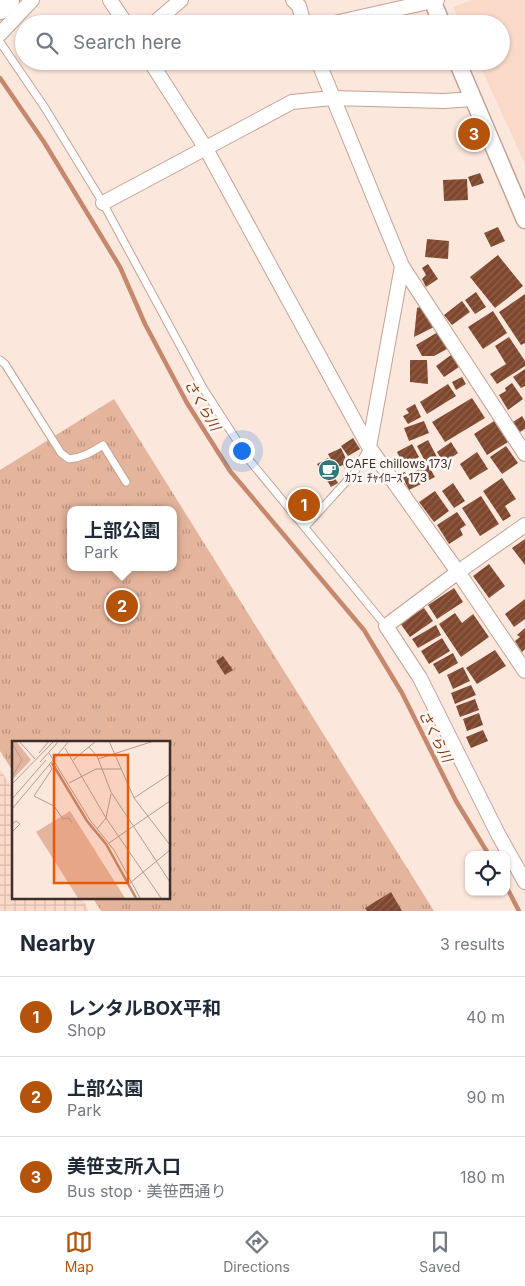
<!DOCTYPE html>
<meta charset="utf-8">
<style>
:root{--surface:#fff;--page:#f6f6f7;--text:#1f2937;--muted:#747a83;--line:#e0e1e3;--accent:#b45309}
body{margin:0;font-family:Inter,"Noto Sans JP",sans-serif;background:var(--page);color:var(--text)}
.controls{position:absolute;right:15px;bottom:15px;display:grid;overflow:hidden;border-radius:10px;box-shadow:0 1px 4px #0004}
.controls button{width:45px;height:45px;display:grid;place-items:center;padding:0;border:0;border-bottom:1px solid var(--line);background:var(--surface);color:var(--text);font:25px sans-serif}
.you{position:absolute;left:241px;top:450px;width:18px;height:18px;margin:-12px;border:4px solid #fff;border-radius:50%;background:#1a73e8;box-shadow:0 0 0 8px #1a73e833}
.badge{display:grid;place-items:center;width:32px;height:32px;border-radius:50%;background:var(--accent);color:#fff;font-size:16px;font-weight:700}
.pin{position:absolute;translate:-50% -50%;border:2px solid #fff;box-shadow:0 1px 5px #0006}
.popup{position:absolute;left:67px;top:506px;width:110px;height:65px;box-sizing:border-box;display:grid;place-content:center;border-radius:10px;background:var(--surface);filter:drop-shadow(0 1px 4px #0005);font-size:16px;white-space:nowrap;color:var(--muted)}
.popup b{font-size:19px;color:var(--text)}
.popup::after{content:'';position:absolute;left:50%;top:100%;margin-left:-10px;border:10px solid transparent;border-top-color:var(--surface)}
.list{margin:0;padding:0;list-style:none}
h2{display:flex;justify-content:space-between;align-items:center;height:65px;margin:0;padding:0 20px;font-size:21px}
h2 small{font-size:16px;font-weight:400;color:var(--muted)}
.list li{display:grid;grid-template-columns:32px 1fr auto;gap:15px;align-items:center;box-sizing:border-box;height:80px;padding:0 20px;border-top:1px solid var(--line)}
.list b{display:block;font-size:19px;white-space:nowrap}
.list p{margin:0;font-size:16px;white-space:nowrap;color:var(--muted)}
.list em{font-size:16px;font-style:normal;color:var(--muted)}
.icon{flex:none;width:28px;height:28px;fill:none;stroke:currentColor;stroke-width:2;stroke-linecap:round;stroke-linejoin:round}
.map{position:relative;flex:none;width:525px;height:911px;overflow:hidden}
.search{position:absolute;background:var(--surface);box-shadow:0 1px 4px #0004;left:15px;right:15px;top:15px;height:55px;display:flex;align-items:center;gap:12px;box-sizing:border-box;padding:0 18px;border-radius:28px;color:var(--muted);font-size:19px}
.sheet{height:305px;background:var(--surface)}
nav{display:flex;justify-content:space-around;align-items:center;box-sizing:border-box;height:70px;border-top:1px solid var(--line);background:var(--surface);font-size:14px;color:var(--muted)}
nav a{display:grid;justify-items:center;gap:2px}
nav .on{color:var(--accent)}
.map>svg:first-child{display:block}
</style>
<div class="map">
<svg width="525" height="911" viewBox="0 0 525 911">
<defs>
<pattern id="industrial-grid" width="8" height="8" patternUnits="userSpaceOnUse" patternTransform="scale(1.25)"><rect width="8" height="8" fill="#fbd9c9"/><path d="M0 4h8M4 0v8" fill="none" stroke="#d8bbad"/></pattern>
<pattern id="park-tufts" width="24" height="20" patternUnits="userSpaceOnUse" patternTransform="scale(1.25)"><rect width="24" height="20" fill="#e5b49d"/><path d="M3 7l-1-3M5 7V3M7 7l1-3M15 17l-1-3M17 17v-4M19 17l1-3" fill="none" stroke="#bb9380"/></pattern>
<pattern id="building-hatch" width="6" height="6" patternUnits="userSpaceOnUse" patternTransform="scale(1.25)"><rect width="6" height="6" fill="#7f482e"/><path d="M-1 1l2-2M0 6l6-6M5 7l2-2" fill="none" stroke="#8d604b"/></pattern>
</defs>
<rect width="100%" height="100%" fill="#fce7dd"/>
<path fill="#fbd9c9" d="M472 0H525V164L478 61H501V24H461L453 7Z"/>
<path fill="url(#industrial-grid)" d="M0 769 14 791V897H81L89 911H0Z"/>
<path fill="url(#park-tufts)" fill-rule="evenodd" d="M114 399 434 911H101L92 897H169V742H14V773L0 751V470ZM71 510H173V567H71Z"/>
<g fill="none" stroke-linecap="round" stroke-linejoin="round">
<path stroke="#c5886c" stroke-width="4.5" d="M0 78 44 142 120 267 145 324 187 403 230 471 364 630 402 693 456 801 489 855
M506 886 519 911"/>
</g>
<path fill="url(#building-hatch)" d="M480 173 484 183 472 187 468 177Z
M467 179 468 200 444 201 443 180Z
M498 227 505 241 491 247 484 233Z
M427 239 449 241 448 259 425 257Z
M498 255 523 286 495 308 470 277Z
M428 264 438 279 426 287 422 279 426 275 422 268Z
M476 292 486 307 475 314 465 300Z
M525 294V343L521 345 499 312Z
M462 301 470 312 452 325 444 315Z
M422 306 434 327 414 337 417 308Z
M493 311 507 333 483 349 468 327Z
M438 332 447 349 434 356H422L416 345Z
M509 337 525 361V366L497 384 490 374 506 364 495 346Z
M451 355 459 367 444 377 436 366Z
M410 360H427L428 384 410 382Z
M525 369V386L521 388 513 377Z
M462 377 466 384 456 390 452 382Z
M512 383 523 399 508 410 499 395 506 391 505 388Z
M448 384 456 396 427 414 420 402Z
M472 398 485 418 445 442 432 422Z
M415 404 421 417 408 424 403 416 409 413 406 409Z
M522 416 525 421V429L520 432 513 422Z
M424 421 429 433 409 441 404 428Z
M494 421 508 442 487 455 474 434Z
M353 438 360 449 348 456 341 446Z
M428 440 437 457 426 463 417 446Z
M451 442 458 453 444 463 437 452Z
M412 444 419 457 400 467 396 460 400 458 397 452Z
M506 446 518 463 502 474 490 457Z
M341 448 350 467 345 469 343 465 338 467 337 465 335 467 328 454Z
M477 452 488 469 470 480 460 464Z
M328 458 335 470 331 472 338 483 331 487 317 464Z
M428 465 435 477 409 490 402 476Z
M502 478 516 499 505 506 511 516 503 521 483 491Z
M453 483 465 501 454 508 442 491Z
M435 491 449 511 434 522 419 502Z
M481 496 499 524 480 536 462 508Z
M457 512 466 525 460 529 463 535 449 544 437 525Z
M525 539V565L512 548Z
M489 564 505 586 489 598 473 576Z
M454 588 463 602 437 619 428 605Z
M525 599V619L514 627 505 614Z
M424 608 433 621 410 637 400 623Z
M455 613 462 623 473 614 489 637 461 657 439 624Z
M436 625 441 635 418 648 412 639Z
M525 628V649L522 652 515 641 520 637 517 635Z
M442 638 450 651 429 664 421 651Z
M495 650 506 666 477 684 466 668Z
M453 653 458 663 439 674 433 664Z
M223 656 233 670 225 675 216 661Z
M463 667 470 681 453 689 447 675Z
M471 685 476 695 455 704 451 693Z
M475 699 479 710 460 717 456 706Z
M479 713 483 725 467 731 463 719Z
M483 730 488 741 471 748 466 737Z
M391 892 402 911H367L365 908Z"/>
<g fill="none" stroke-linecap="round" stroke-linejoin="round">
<g stroke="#c4a394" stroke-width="9">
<path id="service" d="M0 42 45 108 103 203 203 388 250 461 386 626
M0 360 5 364 61 453 69 459C82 458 92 452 103 445L126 482
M305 527 354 473 369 447"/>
</g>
<g stroke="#c4a394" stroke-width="16">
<path id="minor" d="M110 0 126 24
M293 0 299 6 304 24
M153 24 181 0
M330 24 437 0
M0 34 32 0
M150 61 205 147 369 447 458 572 525 671
M318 61 402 266 525 454
M103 203 292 102 332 98 444 101 473 99
M369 447 402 266
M525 525 458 572 386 626 420 678 498 834 525 882"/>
</g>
<g stroke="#c4a394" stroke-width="19">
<path id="tertiary" d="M432 0 442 24
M457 61 525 220"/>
</g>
<g stroke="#c4a394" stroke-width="25">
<path id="trunk" d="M0 8 8 0"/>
</g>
<use href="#service" stroke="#fff" stroke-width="7"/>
<use href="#minor" stroke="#fff" stroke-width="14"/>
<use href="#tertiary" stroke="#fff" stroke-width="16"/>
<use href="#trunk" stroke="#fff" stroke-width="22"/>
</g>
<defs>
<g id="cafe-disc" transform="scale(1.125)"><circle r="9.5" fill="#2e7878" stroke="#fef7f4"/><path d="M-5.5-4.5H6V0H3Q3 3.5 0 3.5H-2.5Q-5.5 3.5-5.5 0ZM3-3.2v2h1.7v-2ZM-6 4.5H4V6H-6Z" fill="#fff"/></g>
</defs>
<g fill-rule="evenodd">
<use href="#cafe-disc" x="329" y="470"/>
</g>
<g text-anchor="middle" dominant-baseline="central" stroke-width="5" stroke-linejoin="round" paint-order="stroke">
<g font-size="12" fill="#3c2e28" stroke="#fef7f4" text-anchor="start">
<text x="345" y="463">CAFE chillows 173/<tspan x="345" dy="14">ｶﾌｪ ﾁｬｲﾛｰｽﾞ173</tspan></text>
</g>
<g font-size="14" font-style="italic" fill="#843a0f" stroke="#fef7f4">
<text transform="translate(203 405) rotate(60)">さくら川</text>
<text transform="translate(436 736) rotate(63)">さくら川</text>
</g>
</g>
<g transform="translate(12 741)">
<rect width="158" height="158" fill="#fce7dd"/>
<path d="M0 0H4L19 19 0 39ZM58 70 113 157H66L24 91Z" fill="#e5b49d"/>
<path fill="none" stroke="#c5886c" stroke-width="2.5" d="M40 22 75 80 94 103 124 157"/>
<path fill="none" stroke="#af9d95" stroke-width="1" d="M7 0 23 18M97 0 122 57 158 104M0 2 10 19 0 36M77 6 85 15 99 51 158 141M53 7 94 77 149 157M27 12 37 0M37 12 78 79 102 109 128 157M86 18 142 0M61 19 84 0M28 21 47 0M38 24 40 28 22 55 42 65 51 78 57 77 60 82M57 42 84 28H109M0 43 42 0M122 57 158 33M0 58 34 19M0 68 57 0M0 83 4 80 8 83 0 91M85 88 94 77 99 53M97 102 158 60M118 142 158 109"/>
<path fill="#e8590c" fill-opacity="0.15" stroke="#e8590c" stroke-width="2.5" d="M42 14H116V142H42Z"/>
<rect width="158" height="158" fill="none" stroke="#3c2e28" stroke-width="2.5"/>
</g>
</svg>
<div class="controls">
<button><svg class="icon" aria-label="locate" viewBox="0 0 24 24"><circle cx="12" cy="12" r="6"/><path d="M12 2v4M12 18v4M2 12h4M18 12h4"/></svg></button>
</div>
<div class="you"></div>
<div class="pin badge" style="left:304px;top:505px">1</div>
<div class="pin badge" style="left:122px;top:606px">2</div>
<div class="popup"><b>上部公園</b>Park</div>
<div class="pin badge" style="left:474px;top:134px">3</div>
<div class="search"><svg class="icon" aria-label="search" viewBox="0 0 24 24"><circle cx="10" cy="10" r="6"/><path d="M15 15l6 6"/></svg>Search here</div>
</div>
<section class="sheet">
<h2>Nearby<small>3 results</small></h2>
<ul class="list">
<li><span class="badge">1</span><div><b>レンタルBOX平和</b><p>Shop</p></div><em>40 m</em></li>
<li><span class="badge">2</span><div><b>上部公園</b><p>Park</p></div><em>90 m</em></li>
<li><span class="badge">3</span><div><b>美笹支所入口</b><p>Bus stop · 美笹西通り</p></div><em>180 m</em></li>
</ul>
</section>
<nav>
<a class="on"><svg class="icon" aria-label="map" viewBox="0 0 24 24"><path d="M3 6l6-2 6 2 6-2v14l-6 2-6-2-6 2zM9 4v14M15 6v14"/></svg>Map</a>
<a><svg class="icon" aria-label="directions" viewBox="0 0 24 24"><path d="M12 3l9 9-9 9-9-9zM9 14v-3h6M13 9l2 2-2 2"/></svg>Directions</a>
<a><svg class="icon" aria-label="saved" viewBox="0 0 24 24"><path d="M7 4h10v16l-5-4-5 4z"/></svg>Saved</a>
</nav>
